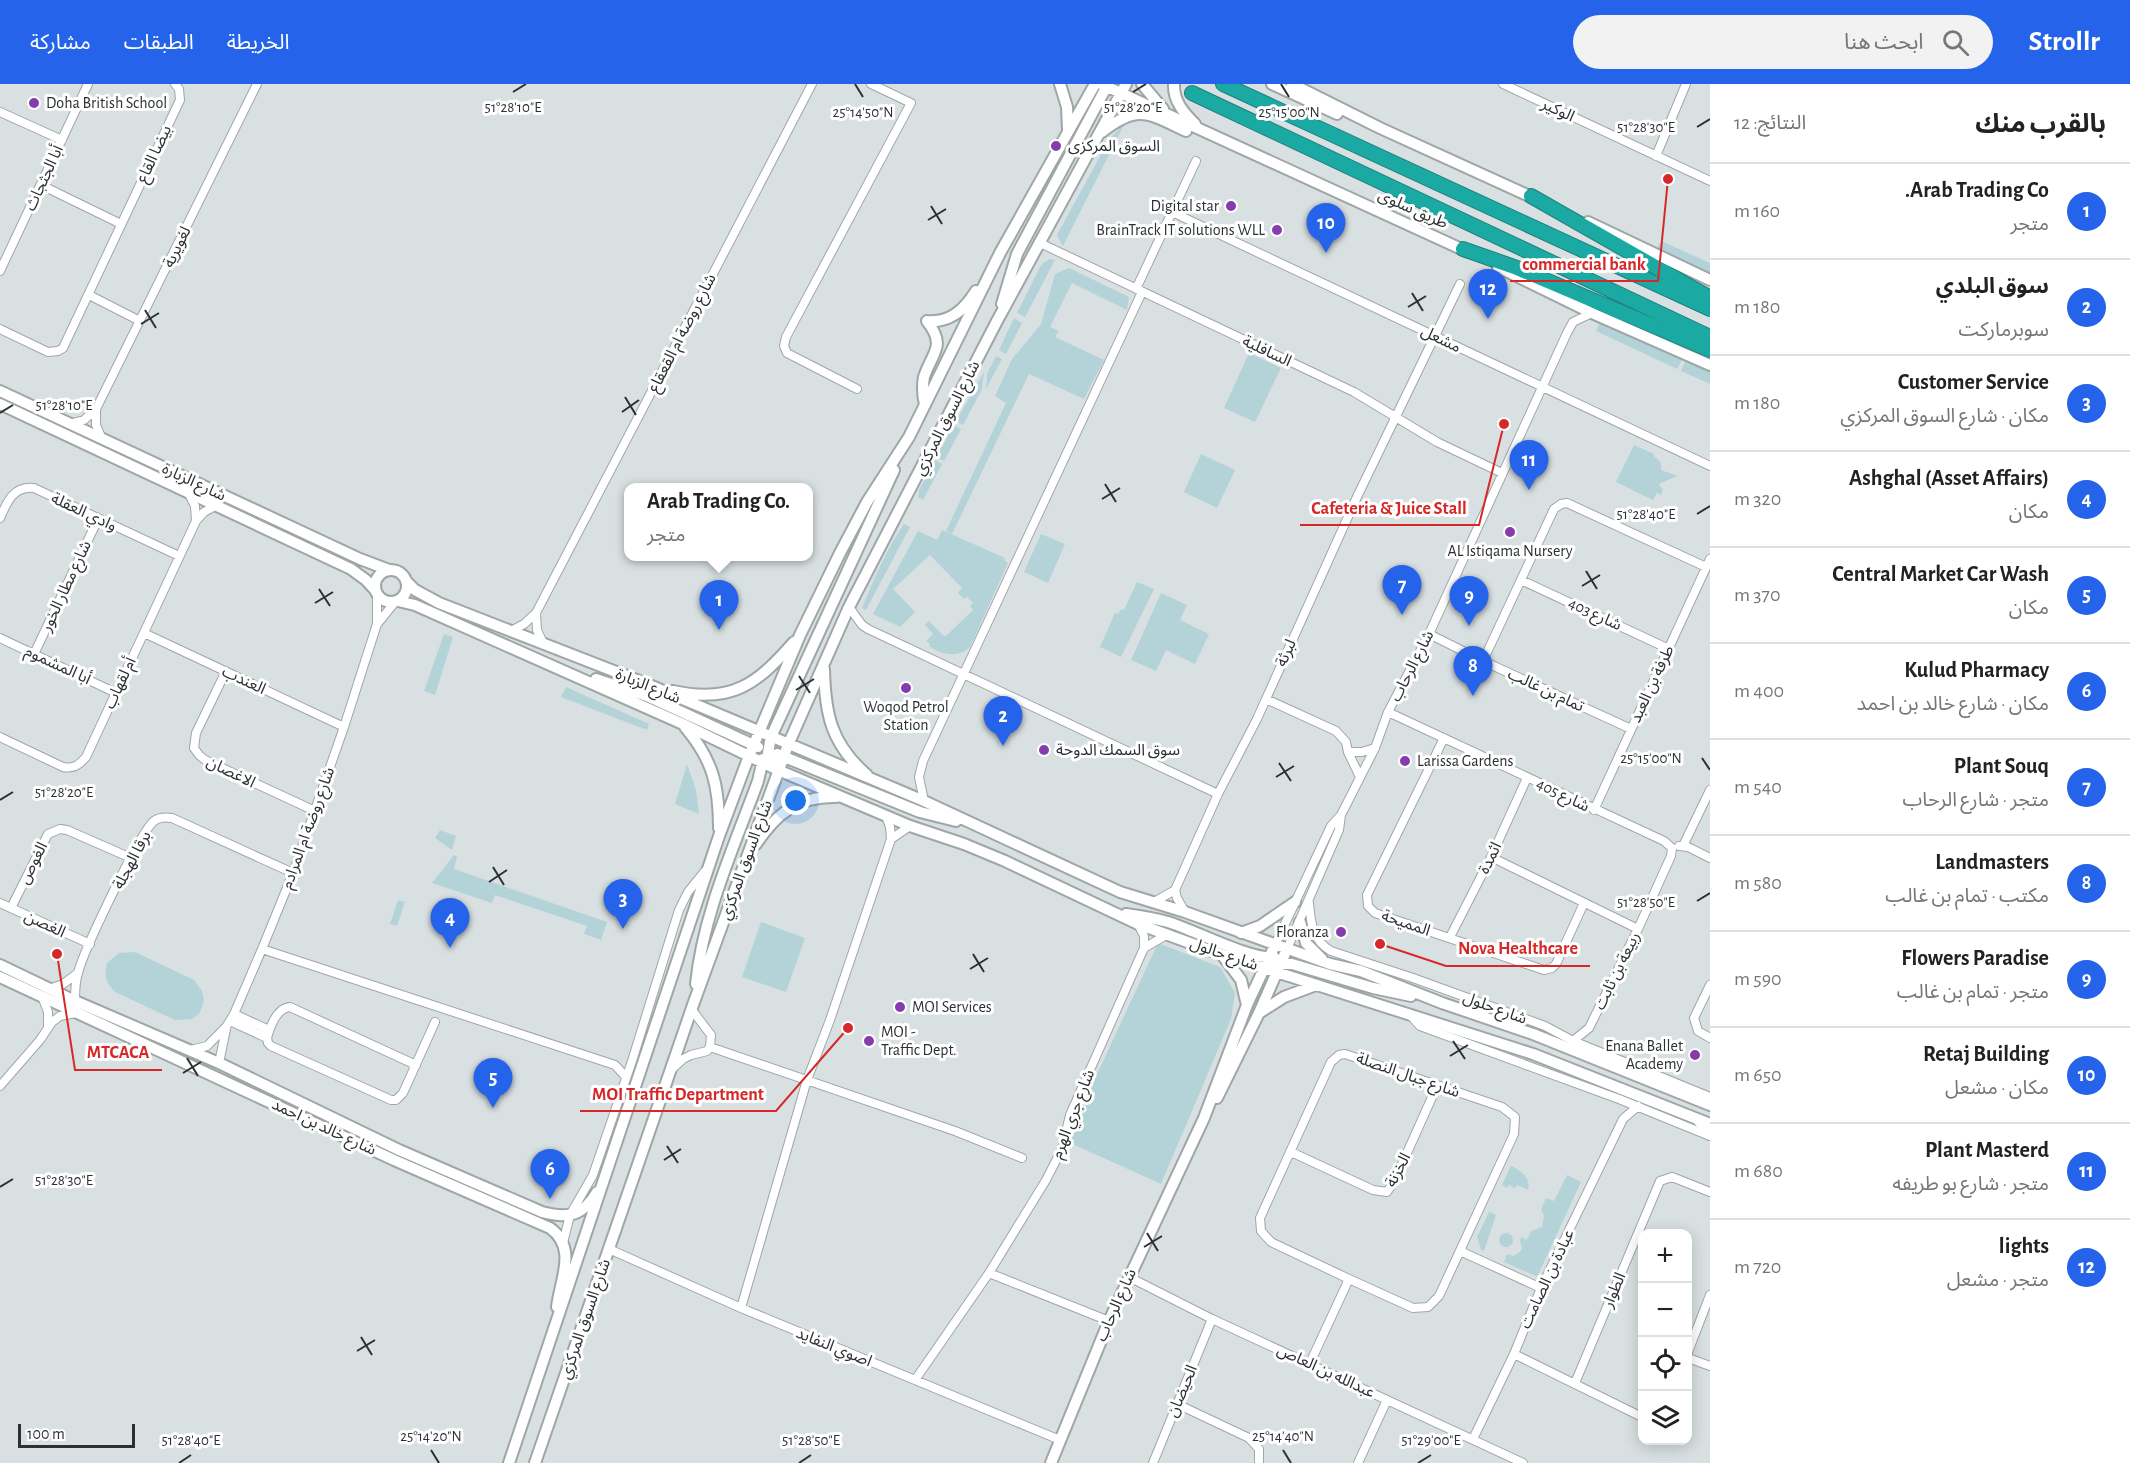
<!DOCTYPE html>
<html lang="ar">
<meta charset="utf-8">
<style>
:root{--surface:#fff;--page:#f2f2f2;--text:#222;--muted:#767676;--line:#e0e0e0;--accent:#2563eb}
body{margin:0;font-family:"Alegreya Sans","Noto Sans Arabic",sans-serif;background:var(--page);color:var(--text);direction:rtl}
.controls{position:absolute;right:18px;bottom:18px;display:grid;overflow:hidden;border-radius:12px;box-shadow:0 3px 15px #0003}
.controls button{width:54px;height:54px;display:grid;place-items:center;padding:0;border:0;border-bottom:2px solid var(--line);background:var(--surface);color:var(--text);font:30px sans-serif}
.scale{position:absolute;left:18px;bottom:15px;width:117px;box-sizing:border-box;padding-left:6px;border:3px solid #2d3031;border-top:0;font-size:16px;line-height:21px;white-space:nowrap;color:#2d3031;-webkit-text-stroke:4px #fff;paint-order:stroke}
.you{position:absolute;left:796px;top:717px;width:21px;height:21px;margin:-15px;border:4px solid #fff;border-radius:50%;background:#1a73e8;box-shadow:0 0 0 9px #1a73e833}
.badge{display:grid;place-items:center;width:39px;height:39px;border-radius:50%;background:var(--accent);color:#fff;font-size:20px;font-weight:700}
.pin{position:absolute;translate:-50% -50px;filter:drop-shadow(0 2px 3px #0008)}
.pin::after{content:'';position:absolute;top:32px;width:21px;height:18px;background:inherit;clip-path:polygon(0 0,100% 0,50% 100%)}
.popup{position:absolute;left:624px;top:399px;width:189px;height:78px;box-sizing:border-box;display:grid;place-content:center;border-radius:12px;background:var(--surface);filter:drop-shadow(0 2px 4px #0005);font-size:20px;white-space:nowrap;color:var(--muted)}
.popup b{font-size:22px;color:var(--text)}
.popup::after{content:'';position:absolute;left:50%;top:100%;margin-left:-12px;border:12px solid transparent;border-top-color:var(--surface)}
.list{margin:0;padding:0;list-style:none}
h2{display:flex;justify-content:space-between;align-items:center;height:78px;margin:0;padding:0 24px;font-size:26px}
h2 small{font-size:20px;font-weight:400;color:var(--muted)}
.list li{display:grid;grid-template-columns:39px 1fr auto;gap:18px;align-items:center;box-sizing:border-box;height:96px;padding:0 24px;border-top:2px solid var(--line)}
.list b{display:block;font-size:22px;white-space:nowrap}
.list p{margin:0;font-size:20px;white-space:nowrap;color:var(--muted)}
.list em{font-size:20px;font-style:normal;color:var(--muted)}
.icon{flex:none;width:33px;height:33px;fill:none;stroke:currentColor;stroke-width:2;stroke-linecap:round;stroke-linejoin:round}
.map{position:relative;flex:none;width:1710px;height:1379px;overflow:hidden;direction:ltr}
header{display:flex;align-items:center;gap:36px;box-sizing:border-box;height:84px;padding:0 30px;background:var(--accent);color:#fff}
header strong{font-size:28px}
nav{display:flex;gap:33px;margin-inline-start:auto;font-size:21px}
.search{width:420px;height:54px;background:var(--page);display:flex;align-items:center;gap:15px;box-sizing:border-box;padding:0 21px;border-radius:33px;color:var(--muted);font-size:22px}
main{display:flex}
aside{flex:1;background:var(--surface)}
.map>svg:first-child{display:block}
</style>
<header>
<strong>Strollr</strong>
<div class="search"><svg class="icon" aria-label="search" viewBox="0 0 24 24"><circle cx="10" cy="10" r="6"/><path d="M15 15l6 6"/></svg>ابحث هنا</div>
<nav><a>الخريطة</a><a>الطبقات</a><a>مشاركة</a></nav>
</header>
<main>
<aside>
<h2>بالقرب منك<small>النتائج: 12</small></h2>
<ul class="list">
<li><span class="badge">1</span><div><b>Arab Trading Co.</b><p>متجر</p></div><em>160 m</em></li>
<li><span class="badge">2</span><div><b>سوق البلدي</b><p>سوبرماركت</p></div><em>180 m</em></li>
<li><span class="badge">3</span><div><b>Customer Service</b><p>مكان · شارع السوق المركزي</p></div><em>180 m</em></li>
<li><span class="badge">4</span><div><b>Ashghal (Asset Affairs)</b><p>مكان</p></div><em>320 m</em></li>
<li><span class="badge">5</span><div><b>Central Market Car Wash</b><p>مكان</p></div><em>370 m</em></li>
<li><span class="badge">6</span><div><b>Kulud Pharmacy</b><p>مكان · شارع خالد بن احمد</p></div><em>400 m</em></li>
<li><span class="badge">7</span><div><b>Plant Souq</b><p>متجر · شارع الرحاب</p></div><em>540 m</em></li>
<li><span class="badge">8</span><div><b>Landmasters</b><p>مكتب · تمام بن غالب</p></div><em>580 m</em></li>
<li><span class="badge">9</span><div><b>Flowers Paradise</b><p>متجر · تمام بن غالب</p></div><em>590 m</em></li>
<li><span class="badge">10</span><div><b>Retaj Building</b><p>مكان · مشعل</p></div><em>650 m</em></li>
<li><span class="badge">11</span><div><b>Plant Masterd</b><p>متجر · شارع بو طريفه</p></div><em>680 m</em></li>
<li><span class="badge">12</span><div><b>lights</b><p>متجر · مشعل</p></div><em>720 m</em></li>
</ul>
</aside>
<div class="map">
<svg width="1710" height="1379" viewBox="0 0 1710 1379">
<rect width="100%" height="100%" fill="#d9e0e2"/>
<path fill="#b3d3d9" d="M1125 39 1063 162 1062 161 1057 151 1110 54Z
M1661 157 1710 179V189L1657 164Z
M1050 175 1055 176 1025 233 1017 229 1040 183 1044 178Z
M1069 184 1129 213 1127 226 1072 199 1050 243 1059 247 1055 253 1104 276 1084 315 1029 290 952 450 946 447 1006 319 995 312 1012 275 1041 240 1055 190Z
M1014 234 1022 239 1006 270 999 266Z
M1599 240 1682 276 1677 285 1596 247Z
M1249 269 1281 284 1255 338 1224 324Z
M996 272 1002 275 986 305 987 290Z
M1685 277 1710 287V300L1681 287Z
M984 288 982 305 963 341 956 337Z
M954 341 961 345 944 377 936 373Z
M1634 361 1654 370V372L1661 379V386L1677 392 1659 400 1663 406 1661 411 1657 409 1653 416 1616 398Z
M1201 370 1235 386 1217 424 1184 408Z
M935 376 942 380 923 416 918 413 919 406Z
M904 440 910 443 866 526 862 524C874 495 886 466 904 440Z
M942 446 1005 474 1004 476 1008 479 970 563C958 574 941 571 929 562L930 560 926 557 933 550 925 541 929 537 944 552 947 551 973 526 970 522 973 519 967 513 964 515 958 509 962 504 930 471 893 505 915 528 900 543 873 530 918 447 937 456Z
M1041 450 1065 460 1048 499 1024 488Z
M1137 498 1154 505 1121 573 1100 563 1115 529 1118 530 1121 525 1124 526Z
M1161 509 1187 521 1180 536 1209 550 1195 580 1166 566 1156 587 1131 576Z
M444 550 453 553 435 611 424 607Z
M566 603 649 640 647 646 561 613Z
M687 680 696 706 699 730 675 720Z
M440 746 456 752 452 766 435 754Z
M454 771 457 772 454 785 607 838 601 856 584 850 587 842 495 811 492 819 432 799Z
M398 816 405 818 397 842 390 840Z
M761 838 805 854 786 908 742 893Z
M1158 859 1220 883 1235 909 1231 935 1161 1100 1066 1057Z
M135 868 194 896 202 907 204 916 202 923 199 930 192 935 175 936 115 908C106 899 104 892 107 879L119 869Z
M1511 1082C1522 1087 1531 1094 1528 1106L1517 1101 1515 1104 1509 1101 1507 1104 1502 1101Z
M1567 1091 1581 1098 1538 1191 1536 1192 1504 1178 1507 1170 1513 1172 1520 1168 1522 1164 1520 1157 1521 1153 1527 1156 1531 1147 1542 1143 1544 1132 1541 1126 1546 1114 1554 1117Z
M1489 1128 1496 1131 1484 1167 1481 1166 1477 1153Z
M1499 1156a7 7 0 1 1 14 0a7 7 0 1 1-14 0Z"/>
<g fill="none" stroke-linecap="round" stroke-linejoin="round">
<g stroke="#9fa6a8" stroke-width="10">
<path id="street" d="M1503 0 1710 97
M0 28 62 56
M1656 72 1686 0
M41 101 121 140
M1172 128 1710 382
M1040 159 1354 308 1437 358 1502 389
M0 187 88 0
M1136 205 1196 77
M89 211 140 237
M0 245 48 268 58 267 63 264 180 16 179 5 175 0
M857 305 787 269 784 262 786 253 911 19 871 0
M96 325V341L102 355
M69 340 84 336 96 325 257 0
M189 410 195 422 196 437
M0 434C7 418 13 402 34 404L179 472
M1521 496 1669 565
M849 523 862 541 868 545 1218 710
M536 529 537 546 543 559
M378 539 395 518
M511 547 524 540 536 529 812 0
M144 549 344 643
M1429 550 1483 577 1631 645
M0 554 116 609
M34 570 98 435
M1483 577 1554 425 1561 420 1567 419 1706 483
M226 587 196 649 194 664 199 671 205 676 315 727
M1266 615 1336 647 1346 658 1348 668 1360 693
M1388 628 1664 757 1672 764
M0 653 63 683C74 685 79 681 86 673L196 437 204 428 215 422
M1444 654 1367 811 1368 822 1375 829 1544 886 1552 884 1556 880 1584 819
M1348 668H1362L1375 664
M924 717 919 693 923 677C997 521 1068 364 1142 208
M1594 726 1710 475
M891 755 910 742
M1679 762 1688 763 1710 774
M1683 762 1710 706
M1491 773 1638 845
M1175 806 1177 814 1185 828
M1154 818 1175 806 1218 710 1257 635 1356 415 1460 200
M0 819 90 860
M1309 819C1311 840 1312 856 1331 867L1413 894 1545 942 1573 957 1710 1013
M11 824 48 750 60 745 67 746 131 774
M1450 853 1491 773 1527 694
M1275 861 1331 742 1341 731
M1144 864 1168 850
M262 865 615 981 626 993
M1287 865 1339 746 1341 731 1375 664 1388 628 1429 550 1567 249 1573 238 1592 229
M1710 901 1694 934 1698 947 1710 954
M52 904 63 900 78 889
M42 912 48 928V942
M75 917C75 908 75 898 78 889 83 868 140 748 154 737 159 733 165 733 172 734L293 789
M234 930 269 946
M1411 932 1420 942 1619 1015 1710 1052
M230 937 267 954 268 959 271 962 391 1016H396L403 1009 435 938
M267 954C270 943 276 924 290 923L416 981
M1573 957 1589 944 1638 845 1671 772 1672 764
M710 963 955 1047 1022 1074
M190 966 207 962 226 943 234 930 262 865 293 789 344 643 377 540V511
M1345 970 1502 1023 1515 1033 1514 1050 1439 1212 1428 1223 1413 1224 1349 1195 1271 1158 1261 1147 1260 1134 1331 978 1339 971Z
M219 979 226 945
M671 986 683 975 691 971 707 967 710 963 711 951 692 926
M0 1002 40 956 52 938 60 932 76 929
M1291 1068 1373 1106 1387 1108 1394 1098 1437 1002
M563 1159 570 1131 593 1091 632 977 679 826 688 808 705 787
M609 1165 741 1224 1060 1356
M1460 1167 1541 1204
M989 1189 1109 1237
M1129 1193 1212 1235 1523 1379
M741 1224 807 996 830 936 891 755 890 743 886 732
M1688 1268 1710 1211
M1514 1270 1642 1333
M1688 1274 1710 1282
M1310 1279 1349 1195
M915 1296 989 1189 1046 1096 1062 1065 1070 1031 1144 864V852L1138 840
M1575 1299 1660 1097 1672 1093 1710 1108
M1177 1320 1249 1354 1259 1365V1379
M1473 1355 1514 1270 1541 1204 1623 1035 1638 1022
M1153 1379 1212 1235
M1358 1379 1387 1316"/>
</g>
<g stroke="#9fa6a8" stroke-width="14">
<path id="secondary" d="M1060 0 1067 23 1068 46
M1101 0 1468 168
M1142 0 1163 25
M1174 0C1173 17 1184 29 1195 40
M1272 0 1337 30
M1292 0 1380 44 1536 115
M1102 48C1138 20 1148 29 1186 47
M1588 138 1710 196
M1498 183 1592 229 1710 281
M1002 220 1017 170 1108 0
M927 237C950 239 964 226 976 207
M0 307 360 475 389 486
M0 320 351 485 366 496 375 506
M925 321C923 312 922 303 924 293 932 268 947 263 927 237
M375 502a16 16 0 1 1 32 0a16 16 0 1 1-32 0Z
M406 497 415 506 439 519 647 600 924 717 1120 808 1185 828 1330 880 1361 887 1442 919 1533 950 1710 1021
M398 517 415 521 683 640 778 686 910 742 964 760 1005 777 1138 840 1223 871 1533 970 1710 1040
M824 585C825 630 831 660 867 691
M596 595 647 612 758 663
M673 607C732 620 757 600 794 558
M685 643C713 676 719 702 719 744
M777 670 920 728 956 737
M778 686 768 669 771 653 894 386
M756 760C776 730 798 712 836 713
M1126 830C1140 832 1154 834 1168 838 1192 845 1253 877 1274 873
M1300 838 1306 859 1322 875
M1241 849 1260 842 1295 818
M1223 872 1241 896 1247 921
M1275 880H1292L1373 904 1411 912
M0 881 75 917 219 979 399 1066 542 1128C568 1135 583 1132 597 1108
M0 893 394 1076 550 1144C578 1164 560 1196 557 1223
M696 900C703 830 734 763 758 697L763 675
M1259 929 1284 913 1316 901
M1217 1014 1259 929 1287 865
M1698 1036 1710 1050
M509 1379 719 752 749 672 800 551 840 469 867 418 909 353 1000 169 1095 0
M535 1379 694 918 788 661 849 523 997 237 1126 0
M1051 1379 1109 1237 1204 1034 1247 921 1275 861"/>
</g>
<g stroke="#217f7c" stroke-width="16">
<path id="highway" d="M1223 0 1710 225
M1192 9 1710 253
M1531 112 1710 214
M1463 165 1517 184 1710 266"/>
</g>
<use href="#street" stroke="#fff" stroke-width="8"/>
<use href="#secondary" stroke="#fff" stroke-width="10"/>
<use href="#highway" stroke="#1ba9a4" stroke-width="14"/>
</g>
<path fill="none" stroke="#2d3031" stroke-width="2" d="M855 0 863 13M1281 0 1289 13M513 8 526 0M1133 8 1146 0M1697 43 1710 35M931 122 942 140M928 136 946 125M1412 209 1423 227M1408 223 1426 212M145 226 156 244M141 240 159 229M625 313 636 331M622 328 639 316M0 329 13 321M1105 400 1116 418M1102 415 1120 404M1697 430 1710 422M1586 487 1597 505M1582 502 1600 491M319 505 330 522M315 519 333 508M799 592 810 609M796 606 814 595M1702 674 1710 686M1279 679 1291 697M1276 693 1294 682M0 716 13 708M493 783 504 801M489 798 507 786M1697 817 1710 809M973 870 984 888M970 885 988 874M1453 957 1465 975M1450 972 1468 961M187 974 198 992M183 989 201 978M667 1062 678 1079M664 1076 681 1065M0 1103 13 1095M1147 1149 1158 1167M1144 1163 1162 1152M361 1253 372 1271M357 1267 375 1256M431 1366 439 1379M1283 1366 1291 1379M179 1379 191 1371M799 1379 811 1371M1418 1379 1431 1371"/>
<g fill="#863cad" stroke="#fff" stroke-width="2">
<circle cx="34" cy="19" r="6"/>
<circle cx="1056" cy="62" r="6"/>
<circle cx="1231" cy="122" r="6"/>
<circle cx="1277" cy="146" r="6"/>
<circle cx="1510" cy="448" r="6"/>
<circle cx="906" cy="604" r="6"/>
<circle cx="1044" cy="666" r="6"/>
<circle cx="1405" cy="677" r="6"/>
<circle cx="1341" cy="848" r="6"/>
<circle cx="900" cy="923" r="6"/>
<circle cx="869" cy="957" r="6"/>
<circle cx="1695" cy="971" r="6"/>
</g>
<g text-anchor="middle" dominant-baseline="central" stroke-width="6" stroke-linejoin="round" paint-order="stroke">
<g font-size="16" fill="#2d3031" stroke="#fff" text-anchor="start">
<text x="46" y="19">Doha British School</text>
<text x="1068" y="62">السوق المركزى</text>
<text x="1219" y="122" text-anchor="end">Digital star</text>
<text x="1265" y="146" text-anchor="end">BrainTrack IT solutions WLL</text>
<text x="1510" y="467" text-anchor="middle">AL Istiqama Nursery</text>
<text x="906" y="623" text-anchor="middle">Woqod Petrol<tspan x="906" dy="18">Station</tspan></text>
<text x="1056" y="666">سوق السمك الدوحة</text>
<text x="1417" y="677">Larissa Gardens</text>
<text x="1329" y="848" text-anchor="end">Floranza</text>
<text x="912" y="923">MOI Services</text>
<text x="881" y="948">MOI -<tspan x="881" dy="18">Traffic Dept.</tspan></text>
<text x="1683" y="962" text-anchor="end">Enana Ballet<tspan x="1683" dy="18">Academy</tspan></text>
</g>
<g font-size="16" fill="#2d3031" stroke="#fff">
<text transform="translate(1558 26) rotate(25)">الوكير</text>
<text transform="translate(154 70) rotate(-65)">بيضا القاع</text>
<text transform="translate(44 94) rotate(-65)">أبا الجثجاث</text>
<text transform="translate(1413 125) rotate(24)">طريق سلوى</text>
<text transform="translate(177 163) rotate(-64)">لغويرية</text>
<text transform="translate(682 249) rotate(-63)">شارع روضة ام القعقاع</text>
<text transform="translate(1441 255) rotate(26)">مشعل</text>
<text transform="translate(1267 267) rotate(25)">السافلية</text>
<text transform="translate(947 334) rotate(-63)">شارع السوق المركزي</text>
<text transform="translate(194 398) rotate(25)">شارع الزبارة</text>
<text transform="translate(84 428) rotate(25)">وادي العقلة</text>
<text transform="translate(66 502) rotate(-65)">شارع مطار الخور</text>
<text transform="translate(1595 530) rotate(25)">شارع 403</text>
<text transform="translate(1286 569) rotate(-66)">لبرثة</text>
<text transform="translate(58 581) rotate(25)">أبا المشموم</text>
<text transform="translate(1412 582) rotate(-63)">شارع الرحاب</text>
<text transform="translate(244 596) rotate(25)">العندب</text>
<text transform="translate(120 599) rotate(-65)">أم لقهاب</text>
<text transform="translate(1652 600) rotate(-65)">طرفة بن العبد</text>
<text transform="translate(648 602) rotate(22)">شارع الزبارة</text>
<text transform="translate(1546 606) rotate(25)">تمام بن غالب</text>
<text transform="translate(231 688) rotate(26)">الاغصان</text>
<text transform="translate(1563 711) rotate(26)">شارع 405</text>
<text transform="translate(308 744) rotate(-70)">شارع روضة ام المرادم</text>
<text transform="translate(1490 774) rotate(-64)">اثمدة</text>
<text transform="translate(132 776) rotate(-62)">برقا الهجلة</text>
<text transform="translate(746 776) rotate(-70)">شارع السوق المركزي</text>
<text transform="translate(33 779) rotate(-63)">الغوص</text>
<text transform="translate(1406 839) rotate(19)">المميحة</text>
<text transform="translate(45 840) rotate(25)">الغصن</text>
<text transform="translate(1224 870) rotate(19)">شارع حالول</text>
<text transform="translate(1617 887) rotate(-64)">ربيعة بن ثابت</text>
<text transform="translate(1495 924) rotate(20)">شارع حلول</text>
<text transform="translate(1408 991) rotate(19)">شارع جبال النصلة</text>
<text transform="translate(1073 1030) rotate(-69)">شارع جري الهرم</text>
<text transform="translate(324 1043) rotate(25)">شارع خالد بن احمد</text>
<text transform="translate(1398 1086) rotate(-62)">الخزنة</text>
<text transform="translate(1547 1195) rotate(-65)">عبادة بن الصامت</text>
<text transform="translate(1614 1206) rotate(-67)">الطوار</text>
<text transform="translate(1116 1221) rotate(-66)">شارع الرحاب</text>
<text transform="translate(585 1235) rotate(-71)">شارع السوق المركزي</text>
<text transform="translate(834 1263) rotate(22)">اصوي النفايد</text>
<text transform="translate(1326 1287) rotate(25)">عبدالله بن العاص</text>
<text transform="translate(1182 1307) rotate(-67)">الحيضان</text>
</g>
</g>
<g font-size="15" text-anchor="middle" fill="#2d3031" stroke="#fff" stroke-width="6" stroke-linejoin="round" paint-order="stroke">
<text x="513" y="28">51°28'10"E</text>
<text x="1133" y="28">51°28'20"E</text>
<text x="863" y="33">25°14'50"N</text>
<text x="1289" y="33">25°15'00"N</text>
<text x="1646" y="48">51°28'30"E</text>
<text x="64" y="326">51°28'10"E</text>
<text x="1646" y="435">51°28'40"E</text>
<text x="1651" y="679">25°15'00"N</text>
<text x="64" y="713">51°28'20"E</text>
<text x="1646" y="823">51°28'50"E</text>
<text x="64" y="1101">51°28'30"E</text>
<text x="431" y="1357">25°14'20"N</text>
<text x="1283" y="1357">25°14'40"N</text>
<text x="191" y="1361">51°28'40"E</text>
<text x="811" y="1361">51°28'50"E</text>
<text x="1431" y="1361">51°29'00"E</text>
</g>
<path fill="none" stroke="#d62828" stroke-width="2" d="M1668 95L1658 197H1510M1504 340L1479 441H1300M1380 860L1446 882H1590M57 870L75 986H162M848 944L776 1027H580"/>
<g fill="#d62828" stroke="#fff" stroke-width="2">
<circle cx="1668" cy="95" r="6"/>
<circle cx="1504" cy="340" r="6"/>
<circle cx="1380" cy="860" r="6"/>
<circle cx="57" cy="870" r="6"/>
<circle cx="848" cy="944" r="6"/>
</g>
<g font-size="18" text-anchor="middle" font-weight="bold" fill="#d62828" stroke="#fff" stroke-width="6" stroke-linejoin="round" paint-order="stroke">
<text x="1584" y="186">commercial bank</text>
<text x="1389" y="430">Cafeteria &amp; Juice Stall</text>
<text x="1518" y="870">Nova Healthcare</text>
<text x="118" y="974">MTCACA</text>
<text x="678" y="1016">MOI Traffic Department</text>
</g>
</svg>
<div class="controls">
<button>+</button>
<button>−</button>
<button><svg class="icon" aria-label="locate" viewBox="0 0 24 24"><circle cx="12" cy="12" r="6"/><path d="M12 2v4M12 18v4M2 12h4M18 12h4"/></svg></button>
<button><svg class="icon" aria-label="layers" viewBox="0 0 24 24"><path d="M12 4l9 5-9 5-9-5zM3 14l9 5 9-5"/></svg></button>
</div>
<div class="scale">100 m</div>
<div class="you"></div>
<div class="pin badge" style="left:719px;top:546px">1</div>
<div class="popup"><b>Arab Trading Co.</b>متجر</div>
<div class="pin badge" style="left:1003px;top:662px">2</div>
<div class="pin badge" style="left:623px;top:845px">3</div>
<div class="pin badge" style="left:450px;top:864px">4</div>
<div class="pin badge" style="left:493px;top:1024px">5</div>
<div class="pin badge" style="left:550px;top:1115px">6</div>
<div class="pin badge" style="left:1402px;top:531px">7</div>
<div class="pin badge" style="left:1473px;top:612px">8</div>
<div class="pin badge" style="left:1469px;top:542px">9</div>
<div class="pin badge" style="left:1326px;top:169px">10</div>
<div class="pin badge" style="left:1529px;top:406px">11</div>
<div class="pin badge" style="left:1488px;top:235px">12</div>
</div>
</main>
